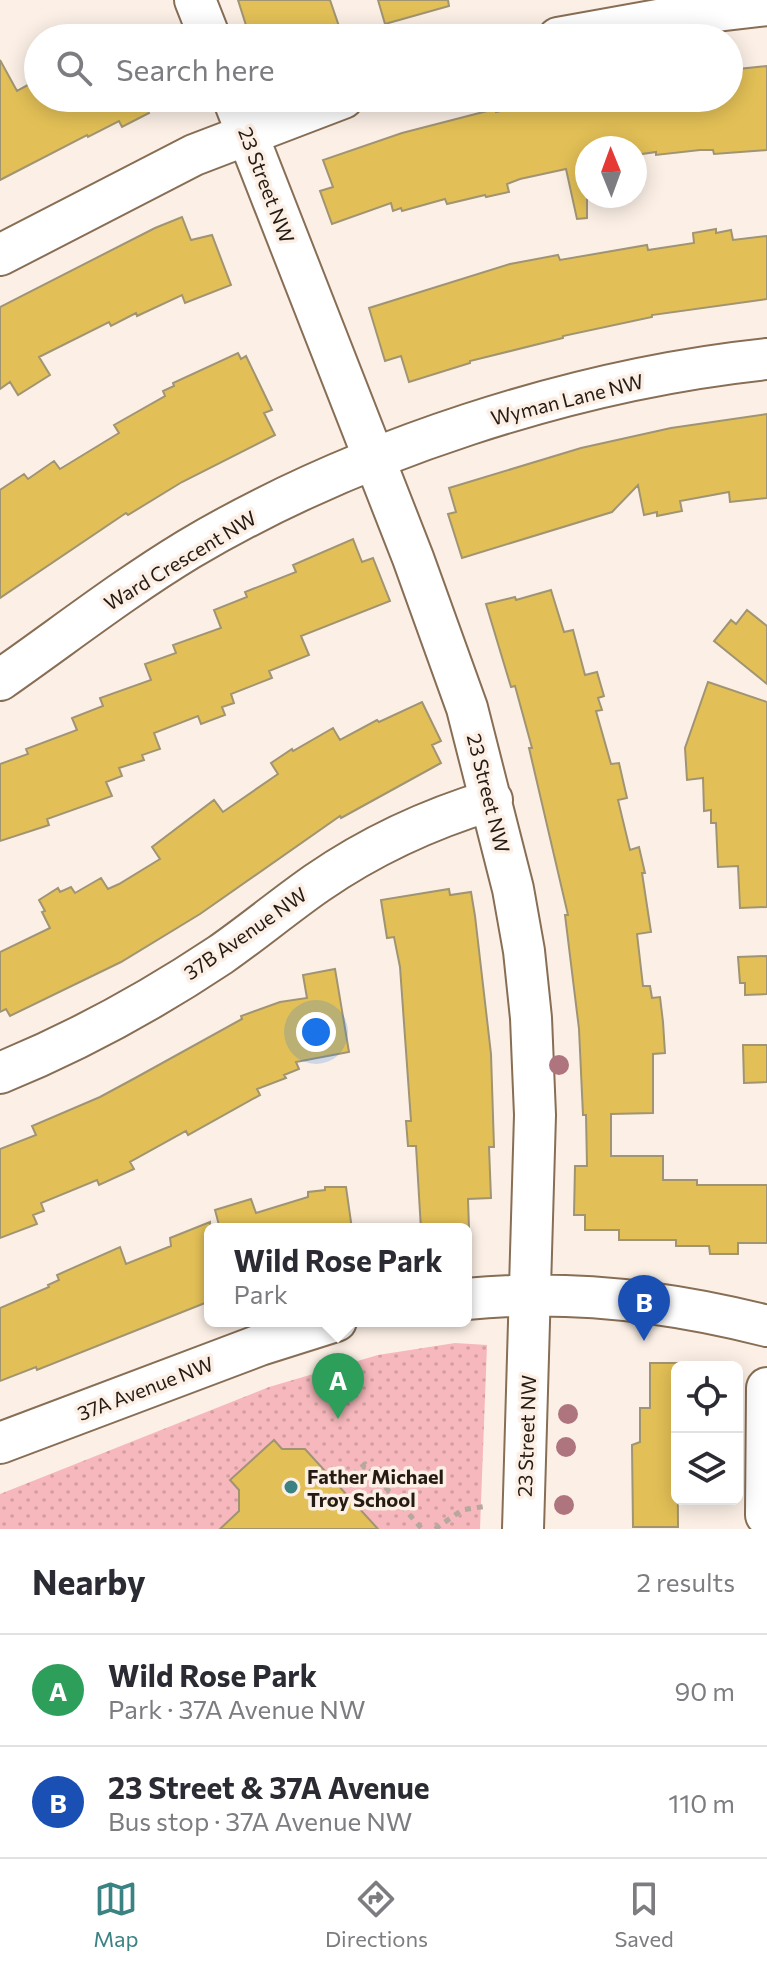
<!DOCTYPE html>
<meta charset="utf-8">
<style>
:root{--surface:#fff;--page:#f7f7f7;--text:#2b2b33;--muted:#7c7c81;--line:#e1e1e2;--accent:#3b8382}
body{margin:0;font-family:Commissioner,sans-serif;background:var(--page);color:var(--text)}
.controls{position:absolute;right:24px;bottom:24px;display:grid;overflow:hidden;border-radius:12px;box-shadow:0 4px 20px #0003}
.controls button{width:72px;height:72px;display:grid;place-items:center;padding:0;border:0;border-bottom:2px solid var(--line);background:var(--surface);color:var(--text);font:40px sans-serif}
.compass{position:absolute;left:575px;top:136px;width:72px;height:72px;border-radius:50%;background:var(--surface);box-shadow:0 4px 20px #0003;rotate:359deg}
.you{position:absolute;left:316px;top:1032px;width:28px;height:28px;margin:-20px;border:6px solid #fff;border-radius:50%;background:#1a73e8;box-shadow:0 0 0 12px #1a73e833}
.badge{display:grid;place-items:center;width:52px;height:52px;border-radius:50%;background:var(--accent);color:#fff;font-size:26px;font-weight:700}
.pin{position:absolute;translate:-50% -66px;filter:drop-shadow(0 2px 4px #0008)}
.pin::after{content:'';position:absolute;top:42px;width:28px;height:24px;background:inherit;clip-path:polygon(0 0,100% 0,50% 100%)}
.popup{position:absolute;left:204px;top:1223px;width:268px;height:104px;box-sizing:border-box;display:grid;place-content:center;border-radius:12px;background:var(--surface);filter:drop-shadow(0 2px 6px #0005);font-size:26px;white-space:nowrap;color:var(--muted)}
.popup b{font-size:30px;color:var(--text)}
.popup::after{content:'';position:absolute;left:50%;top:100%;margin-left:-16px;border:16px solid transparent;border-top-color:var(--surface)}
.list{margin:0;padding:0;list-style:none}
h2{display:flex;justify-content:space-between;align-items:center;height:104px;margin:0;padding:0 32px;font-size:34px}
h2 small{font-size:26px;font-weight:400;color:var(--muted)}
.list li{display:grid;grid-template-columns:52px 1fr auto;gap:24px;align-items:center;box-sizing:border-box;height:112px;padding:0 32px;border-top:2px solid var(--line)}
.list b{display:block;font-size:30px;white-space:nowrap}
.list p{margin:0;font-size:26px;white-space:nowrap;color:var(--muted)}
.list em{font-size:26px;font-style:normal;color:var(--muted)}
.icon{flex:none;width:44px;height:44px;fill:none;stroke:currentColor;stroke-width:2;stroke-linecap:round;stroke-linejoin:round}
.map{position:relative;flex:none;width:767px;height:1529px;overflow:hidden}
.search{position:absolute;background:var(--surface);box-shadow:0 4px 20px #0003;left:24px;right:24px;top:24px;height:88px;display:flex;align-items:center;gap:20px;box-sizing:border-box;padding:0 28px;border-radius:44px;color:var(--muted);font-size:30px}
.sheet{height:328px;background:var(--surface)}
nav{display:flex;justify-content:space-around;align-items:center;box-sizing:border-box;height:112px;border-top:2px solid var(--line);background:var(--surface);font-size:22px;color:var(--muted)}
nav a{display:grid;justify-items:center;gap:4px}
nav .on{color:var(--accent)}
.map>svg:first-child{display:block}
</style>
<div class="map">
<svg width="767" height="1529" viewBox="0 0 767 1529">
<defs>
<pattern id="park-dots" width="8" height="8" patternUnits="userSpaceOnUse" patternTransform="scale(2)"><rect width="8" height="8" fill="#f6b8bc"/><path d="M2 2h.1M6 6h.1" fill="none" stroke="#d39ea1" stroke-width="1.8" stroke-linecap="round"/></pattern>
</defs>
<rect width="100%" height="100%" fill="#fcf0e6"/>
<path fill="url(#park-dots)" d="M455 1343 487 1345 480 1529H0V1494L269 1387 378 1355Z"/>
<path fill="#e3c057" stroke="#a09473" stroke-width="2" d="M238 0H330L343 38H250Z
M378 0H448L449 6 385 24Z
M0 60 17 91 37 80 38 98H165L146 108 149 113 122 127 119 121 88 137 87 135 0 180Z
M767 66V150L714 154 713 150H700L656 155V152L635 155V148H587V218L577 219 566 169 520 179 507 184 509 192 486 197 485 195 447 204 445 199 402 211 401 208 393 211 391 203 332 224 320 191 333 187 323 160 402 133 495 109 496 112 563 98H583L584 103 611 98H729V70Z
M182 217 191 240 212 235 231 285 185 303 182 295 137 316 136 313 111 326 109 322 39 357 50 375 18 395 10 382 0 389V307L155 228Z
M716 229V233L731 230 733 240 767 236V299L652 315V317L563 336V338L470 361V363L409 382 401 356 385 361 369 308 510 264 558 255 560 260 647 245 648 250 694 243 693 233Z
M238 353 241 359 246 356 272 410 264 413 275 435 182 482 128 515 126 513 0 598V490L24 474 28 479 54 461 60 469 119 433 114 425 165 396 163 391 174 386 173 383Z
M767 414V498L730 502 729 492 680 501 682 511 657 516V512L644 515 638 485 612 512 462 558 448 514 456 512 449 488 581 448 671 428Z
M353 539 362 562 373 558 390 601 301 636 309 655 269 671 272 678 231 694 234 703 222 707 225 715 201 724 198 716 154 733 160 749 142 755 144 760 119 768 122 776 106 782 112 796 47 819 49 825 0 841V764L28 754 26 749 77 730 72 718 103 706 100 698 151 680 145 664 176 653 173 645 221 628 214 610 247 597 245 592 296 572 293 565Z
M551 590 564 632 573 630 585 675 597 672 604 696 598 698 602 710 596 711 611 764 619 763 627 798 618 800 630 850 639 847 645 873H642L651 932 637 934 643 986H650L652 998 660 997 663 1022 665 1053 653 1054V1113L611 1114V1156H663V1180H697V1185H767V1243H738V1254H710L709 1246H676V1240H619V1230H585V1215H574L575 1166H587L586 1115H583L579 1029 565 915H568L529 748H532L515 686 511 687 486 604 515 597 516 600Z
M747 610 767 626V684L714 641 731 620 736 624Z
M708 682 767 702V907L740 908 738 866 718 867 716 823H711V810L704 811 703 778 687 780 685 748Z
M422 702 441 741 432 745 441 763 341 818 340 816 200 914 121 962 10 1016 6 1009 0 1012V952L50 928 42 912 45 911 39 900 58 888 60 892 71 887 75 893 101 878 108 889 119 884 160 859 152 847 214 800 223 812 278 774 271 763 292 749 293 751 333 728 340 740 377 720 379 722Z
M449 889 450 895 471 892 475 916 491 1054 494 1147H489L491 1198 468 1199 469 1229H421L416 1146H408L406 1121H411L400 967 394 937 387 938 381 900Z
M767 956V994L745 995V983H740L738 957Z
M335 969 349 1052 296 1062 299 1069 284 1075 286 1078 257 1089 260 1095 188 1135 186 1131 130 1162 134 1169 99 1185 97 1180 41 1203 44 1211 33 1215 37 1224 0 1238V1149L36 1135 32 1126 100 1097 137 1077 242 1019 241 1016 280 1002 307 998 303 975Z
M743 1045H767V1082L744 1083Z
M325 1187H346L352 1229H220L215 1210 251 1199 256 1213 308 1197V1192L325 1190Z
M210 1222V1301L37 1370 36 1367 0 1381V1308L49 1287 48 1285 59 1280 57 1275 120 1247 126 1264 171 1246 170 1238Z
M650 1363H677L678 1527H633L632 1445 640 1442V1408H650Z
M274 1440 282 1449H305L378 1529H220L239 1511V1490L230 1480Z"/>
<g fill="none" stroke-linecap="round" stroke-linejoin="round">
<g stroke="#876e55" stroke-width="44">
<path id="minor" d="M195 0 210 38
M558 38 691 14 767 5
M233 98 413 558 467 708 513 889 524 951 531 1018 535 1115 523 1529
M0 255 194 155 343 98
M0 680C63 636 123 589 189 549 356 450 575 379 767 359
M0 1073C76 1042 151 1001 220 955 253 932 284 906 317 883 372 845 429 819 492 800
M466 1299C567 1289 669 1301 767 1326
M0 1443 260 1345 336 1321
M766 1515 767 1388"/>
</g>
<path stroke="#b4a89f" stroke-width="5" stroke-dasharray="6 6" stroke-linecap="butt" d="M343 1483 365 1464 422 1529
M435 1529 462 1510 487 1506"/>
<use href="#minor" stroke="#fff" stroke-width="40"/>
</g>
<g fill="#af757e">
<circle cx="559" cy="1065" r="10"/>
<circle cx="568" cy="1414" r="10"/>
<circle cx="566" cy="1447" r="10"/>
<circle cx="564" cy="1505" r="10"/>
</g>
<circle fill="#3b8382" stroke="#fcf0e6" stroke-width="3" cx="291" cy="1487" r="8"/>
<g text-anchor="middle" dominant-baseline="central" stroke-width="7" stroke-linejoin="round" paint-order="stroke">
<g font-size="20" fill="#261b12" stroke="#fcf0e6">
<text transform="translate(267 185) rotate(69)">23 Street NW</text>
<text transform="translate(567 399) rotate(-14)">Wyman Lane NW</text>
<text transform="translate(180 560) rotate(-31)">Ward Crescent NW</text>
<text transform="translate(489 793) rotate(76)">23 Street NW</text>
<text transform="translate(245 933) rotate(-35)">37B Avenue NW</text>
<text transform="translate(145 1388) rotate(-21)">37A Avenue NW</text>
<text transform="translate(526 1436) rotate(-88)">23 Street NW</text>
</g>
<g font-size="20" font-weight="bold" fill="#261b12" stroke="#fcf0e6" text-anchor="start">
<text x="307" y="1476">Father Michael<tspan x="307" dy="23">Troy School</tspan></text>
</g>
</g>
</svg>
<div class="controls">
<button><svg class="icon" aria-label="locate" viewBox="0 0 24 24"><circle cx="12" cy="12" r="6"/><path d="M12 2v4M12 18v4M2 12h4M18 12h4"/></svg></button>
<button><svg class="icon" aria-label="layers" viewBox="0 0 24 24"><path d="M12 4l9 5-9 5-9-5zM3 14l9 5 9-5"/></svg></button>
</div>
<svg class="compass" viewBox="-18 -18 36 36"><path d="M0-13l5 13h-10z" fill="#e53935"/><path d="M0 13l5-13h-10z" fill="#7c7c81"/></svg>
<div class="you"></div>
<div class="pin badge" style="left:338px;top:1419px;background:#2e9e5b">A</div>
<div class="popup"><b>Wild Rose Park</b>Park</div>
<div class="pin badge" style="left:644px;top:1341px;background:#1a4fb4">B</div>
<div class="search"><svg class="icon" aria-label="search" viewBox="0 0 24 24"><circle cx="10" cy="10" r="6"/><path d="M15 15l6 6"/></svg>Search here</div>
</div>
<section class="sheet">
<h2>Nearby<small>2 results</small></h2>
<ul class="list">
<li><span class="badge" style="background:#2e9e5b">A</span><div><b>Wild Rose Park</b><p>Park · 37A Avenue NW</p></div><em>90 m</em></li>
<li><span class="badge" style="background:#1a4fb4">B</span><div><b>23 Street &amp; 37A Avenue</b><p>Bus stop · 37A Avenue NW</p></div><em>110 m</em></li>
</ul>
</section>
<nav>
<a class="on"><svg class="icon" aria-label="map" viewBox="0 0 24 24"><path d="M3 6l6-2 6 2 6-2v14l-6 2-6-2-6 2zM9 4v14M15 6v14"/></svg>Map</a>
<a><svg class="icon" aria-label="directions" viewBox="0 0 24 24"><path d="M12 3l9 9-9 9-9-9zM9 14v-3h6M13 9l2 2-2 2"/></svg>Directions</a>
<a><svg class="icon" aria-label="saved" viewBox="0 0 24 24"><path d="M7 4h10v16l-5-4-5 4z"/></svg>Saved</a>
</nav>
